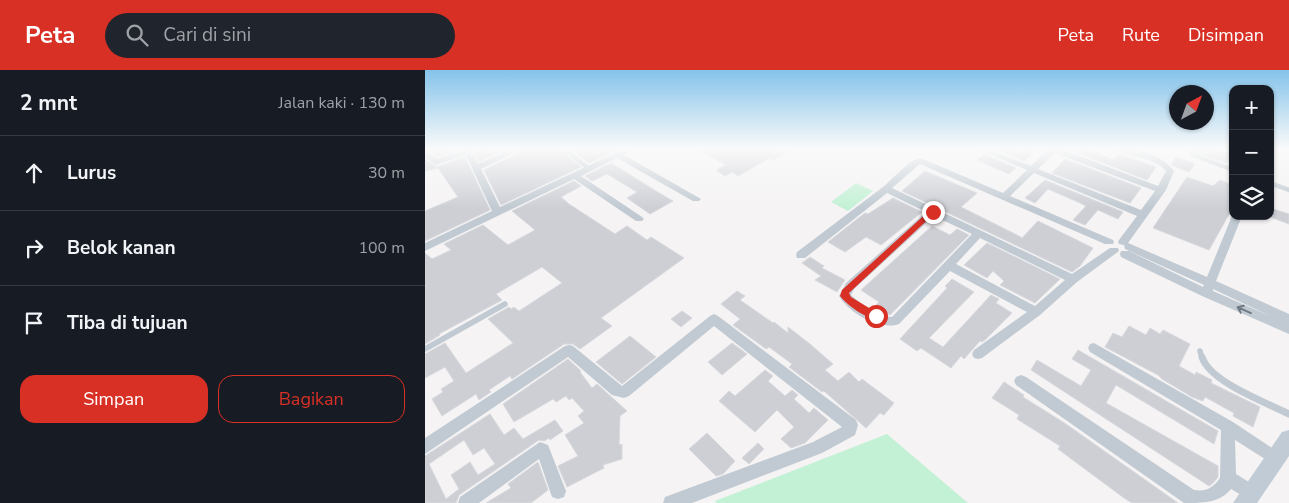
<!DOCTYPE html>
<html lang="id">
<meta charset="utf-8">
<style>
:root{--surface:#171b24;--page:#20242c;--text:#f1f3f6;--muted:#9ea1a6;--line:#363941;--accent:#d93025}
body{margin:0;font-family:"Nunito Sans",sans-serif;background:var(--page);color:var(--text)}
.controls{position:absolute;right:15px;top:15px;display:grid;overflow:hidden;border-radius:10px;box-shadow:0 1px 4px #0004}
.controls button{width:45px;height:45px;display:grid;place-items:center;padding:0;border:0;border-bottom:1px solid var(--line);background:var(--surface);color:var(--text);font:25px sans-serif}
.compass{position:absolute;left:744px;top:15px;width:45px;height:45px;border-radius:50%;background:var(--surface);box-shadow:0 1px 4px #0004;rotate:41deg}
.stop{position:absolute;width:15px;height:15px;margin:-11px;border:4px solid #d93025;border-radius:50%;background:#fff}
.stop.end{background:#d93025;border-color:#fff;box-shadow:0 1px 5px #0008}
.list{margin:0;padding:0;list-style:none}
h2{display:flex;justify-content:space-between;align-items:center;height:65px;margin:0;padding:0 20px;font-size:21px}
h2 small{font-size:16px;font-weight:400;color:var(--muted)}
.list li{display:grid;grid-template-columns:32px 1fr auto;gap:15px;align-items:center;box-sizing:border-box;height:75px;padding:0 20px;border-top:1px solid var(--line)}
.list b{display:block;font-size:19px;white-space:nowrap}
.list em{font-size:16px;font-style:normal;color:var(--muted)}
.actions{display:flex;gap:10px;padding:15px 20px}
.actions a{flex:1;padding:11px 0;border:1px solid var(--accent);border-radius:15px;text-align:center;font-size:18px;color:var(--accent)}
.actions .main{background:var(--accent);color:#fff}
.icon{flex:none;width:28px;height:28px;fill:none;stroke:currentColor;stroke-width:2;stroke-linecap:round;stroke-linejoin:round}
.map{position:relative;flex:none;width:864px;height:433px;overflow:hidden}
header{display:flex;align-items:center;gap:30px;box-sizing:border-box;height:70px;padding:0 25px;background:var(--accent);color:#fff}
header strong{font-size:24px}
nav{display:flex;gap:28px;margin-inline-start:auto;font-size:18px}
.search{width:350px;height:45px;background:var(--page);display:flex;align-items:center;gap:12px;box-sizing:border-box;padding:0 18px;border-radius:28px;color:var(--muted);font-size:19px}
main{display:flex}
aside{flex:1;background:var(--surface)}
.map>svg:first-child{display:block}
</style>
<header>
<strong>Peta</strong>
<div class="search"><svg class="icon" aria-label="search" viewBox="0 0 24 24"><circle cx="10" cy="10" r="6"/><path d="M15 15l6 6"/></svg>Cari di sini</div>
<nav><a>Peta</a><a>Rute</a><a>Disimpan</a></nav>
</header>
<main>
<aside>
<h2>2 mnt<small>Jalan kaki · 130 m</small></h2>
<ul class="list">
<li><svg class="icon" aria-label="ahead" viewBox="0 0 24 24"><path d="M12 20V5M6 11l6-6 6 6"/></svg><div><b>Lurus</b></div><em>30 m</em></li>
<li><svg class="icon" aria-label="right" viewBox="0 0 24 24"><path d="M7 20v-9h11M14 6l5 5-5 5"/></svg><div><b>Belok kanan</b></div><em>100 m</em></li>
<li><svg class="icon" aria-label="arrive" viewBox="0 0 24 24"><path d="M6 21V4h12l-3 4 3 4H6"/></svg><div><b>Tiba di tujuan</b></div></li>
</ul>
<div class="actions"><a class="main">Simpan</a><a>Bagikan</a></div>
</aside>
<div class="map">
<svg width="864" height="433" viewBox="0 0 864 433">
<rect width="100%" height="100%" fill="#f5f3f3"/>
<path fill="#c3f1d5" d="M431 113 448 121 423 141 406 132Z
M462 364 543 433H292L290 431Z"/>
<path fill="#cdcfd5" stroke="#d7d9de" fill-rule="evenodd" d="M8 78H38L12 87 2 80Z
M52 78H67L68 82 78 78H134L156 97 76 135 59 100 92 84 93 81 90 78H83L54 92 49 81Z
M144 78H198L164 93Z
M271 78H349L360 84 349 90 345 88 313 106 307 102 300 106 291 100 301 95Z
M566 78H613L599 91Z
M651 78H668L665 80 689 90 694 84 731 97 722 110 648 81Z
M757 78H785L806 84 801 93Z
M559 84 591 98 584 104 552 90Z
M40 87 65 140 0 171V141L33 127 13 98 0 101V89L12 97Z
M751 87 770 94 764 102 746 95Z
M640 89 716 118 705 133 627 103Z
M186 93 231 121 248 131 225 144 202 128 212 122 182 104 167 111 160 106Z
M500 101 552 123 536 137 594 166 597 168 613 151 668 178 655 196 647 202 477 121Z
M762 107 788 116 795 110 808 115V137L784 180 728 158Z
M620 110 698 142 693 149 673 140 660 155 648 150 661 136 653 132 623 119 610 133 600 128Z
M149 111 156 116 136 127 144 134 190 164 202 156 222 170 226 167 259 188 176 248 187 256 155 279 148 274H139L87 309 85 306 64 320 66 322 54 330 51 324 17 346 7 329 18 322 16 319 29 311 20 297 0 308V284L20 273 41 303 88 273 63 249 84 237 86 239 89 237 94 241 137 213 117 197 71 224 77 230 14 264 15 265 0 274V183L7 189 26 180 19 174 58 155 83 175 110 160 87 141Z
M468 128 497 142 456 175 441 167 420 182 403 172 440 143 443 144Z
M845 138 864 144V154L845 147Z
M507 156 525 165 532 159 544 165 465 245 448 238 454 232 436 220Z
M562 173 635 209 610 233 575 215 579 211 568 201 562 208 539 195Z
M385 187 399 196 397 198 420 210 412 222 390 210 396 206 377 193Z
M527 209 549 222 504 268 518 277 566 225 574 229 571 233 587 243 561 269 557 272 555 271 539 289 536 286 526 298 496 278 492 281 475 269 522 218 520 216Z
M312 221 320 226 315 230 348 253 349 252 363 263V257L385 274 408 294 400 300 413 311 424 302 434 312 437 309 469 333 459 345 455 343 441 358 399 321 397 322 364 297 367 294 344 277 341 279 308 255 315 249 296 234Z
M257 241 267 248 256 257 246 249Z
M704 256 721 265 725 258 735 264 738 260 765 274 754 296 770 305 771 302 787 310 786 313 835 337 828 357 808 346 809 343 780 327 778 331 767 327 737 309 733 305 680 277 688 263 697 267Z
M205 266 231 287 197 314 171 292Z
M307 273 322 284 297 305 283 292Z
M653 280 793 361 789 374 691 315 681 333 793 396V407L788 413 784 416 606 300 612 290 656 316 666 300 647 289Z
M143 289 156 301 155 302 167 318 172 314 202 341 195 346 194 375 197 374V389L178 395 179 398 142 417 133 396 153 386 140 365 159 353 153 346 159 341 147 328 144 330 141 326 131 332 128 329 89 352 78 334Z
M340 300 348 306 343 311 360 326 367 320 373 325 369 329 384 343 389 338 403 350 380 373 366 378 356 369 369 357 352 340 330 362 294 331 304 321 310 326Z
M579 312 599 325 598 327 641 354 753 433H707L699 428 633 379 635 376 592 349 594 345 567 328Z
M65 344 79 365 89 358 98 369 130 350 138 361 125 370 124 368 119 371 114 370 34 425 31 433H0V386ZM39 370 48 385 59 378 70 394 53 405 45 392 26 405 34 419 21 429 4 394Z
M282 363 310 391 298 404 291 406 264 379Z
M333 373 339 379 324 394 317 388Z
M113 392 123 420 106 433H61L86 418 83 414Z"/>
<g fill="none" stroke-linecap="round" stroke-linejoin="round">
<path stroke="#c1cad2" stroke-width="4.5" d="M138 78 163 98
M361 78 364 79
M766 84 808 100
M845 113 864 120"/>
<path stroke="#c1cad2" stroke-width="5.5" d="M0 279 80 234
M775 281 777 288"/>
<path stroke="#c1cad2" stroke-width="7" d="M777 287C785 312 840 332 864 344"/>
<path fill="#c1cad2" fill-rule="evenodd" d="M42 78H50L47 81 53 94 84 80H90L91 82 56 99 75 137 201 78H211L199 85 276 129 274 131H268L192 88 156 106 217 147 219 149 217 151H211L149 109 0 181V173L67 141 41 85 11 95 0 87V80L12 89Z
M550 78H560L606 96 623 80 621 78H634L733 116 741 101C727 85 704 89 689 78 708 76 738 85 749 101L741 120 703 173 782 207 807 146H817L791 211 864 244V264L777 226 696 187 695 184 696 181H704L778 217 779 215 700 179 699 175 694 174 693 172 694 170 712 146 609 103 585 126 688 170 689 172 688 174H680L495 94 467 118 647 204 685 178H693L694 181 652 212 615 245 557 288 553 289 549 288 547 284 549 280 602 242 525 201 474 254C455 261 424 243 414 226L421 213 501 142 462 123 380 188H372L371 185 372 182 458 117 484 93 492 89H498L578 123 602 100ZM630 83 730 121 716 140 613 99ZM509 146 547 164 467 247C452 246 437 235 426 225L429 219ZM555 168 640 210 610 236 531 194ZM788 219 847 247 788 221Z
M289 244 293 246 431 350 433 355 430 365 397 383 267 433H238L240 427 388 372 417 357 289 256 204 326 199 328 187 325 143 287 0 384V368L140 276 144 275 148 276 197 316 285 246Z
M669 273 808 352 856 384 858 389 856 394 851 396 810 370 811 404 832 417 834 423 832 429 826 431 806 419C795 433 778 433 759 433L591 315 589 311 591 307 596 305 601 307 769 420C781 422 788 418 795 408L796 360 665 282 663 278 665 274Z
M115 372 123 375 141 421 139 427 133 429 127 427 114 389 54 433H33L35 427Z"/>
<path fill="#c1cbd6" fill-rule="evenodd" d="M864 360V386L832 433H808L857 362Z"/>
</g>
<defs><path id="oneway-shaft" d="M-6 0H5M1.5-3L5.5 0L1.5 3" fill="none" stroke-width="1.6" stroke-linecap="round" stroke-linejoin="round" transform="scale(1.25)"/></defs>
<use stroke="#6e7983" href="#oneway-shaft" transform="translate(819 240) rotate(-156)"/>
<linearGradient id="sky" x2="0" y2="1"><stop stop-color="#85c3ea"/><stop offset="0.57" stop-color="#fafafa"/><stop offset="1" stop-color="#fafafa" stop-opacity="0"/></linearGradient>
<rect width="864" height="138" fill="url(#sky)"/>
<path fill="#d93025" d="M505 140 511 142 424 223 426 227 454 244V249C443 251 421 234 415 226L417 220Z"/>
</svg>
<div class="controls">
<button>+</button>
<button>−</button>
<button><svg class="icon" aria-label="layers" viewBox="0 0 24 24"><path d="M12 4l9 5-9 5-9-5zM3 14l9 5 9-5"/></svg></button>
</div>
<svg class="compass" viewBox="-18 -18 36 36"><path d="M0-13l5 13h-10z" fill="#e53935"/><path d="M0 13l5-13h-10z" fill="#9ea1a6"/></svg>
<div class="stop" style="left:451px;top:246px"></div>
<div class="stop end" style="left:508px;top:142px"></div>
</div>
</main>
